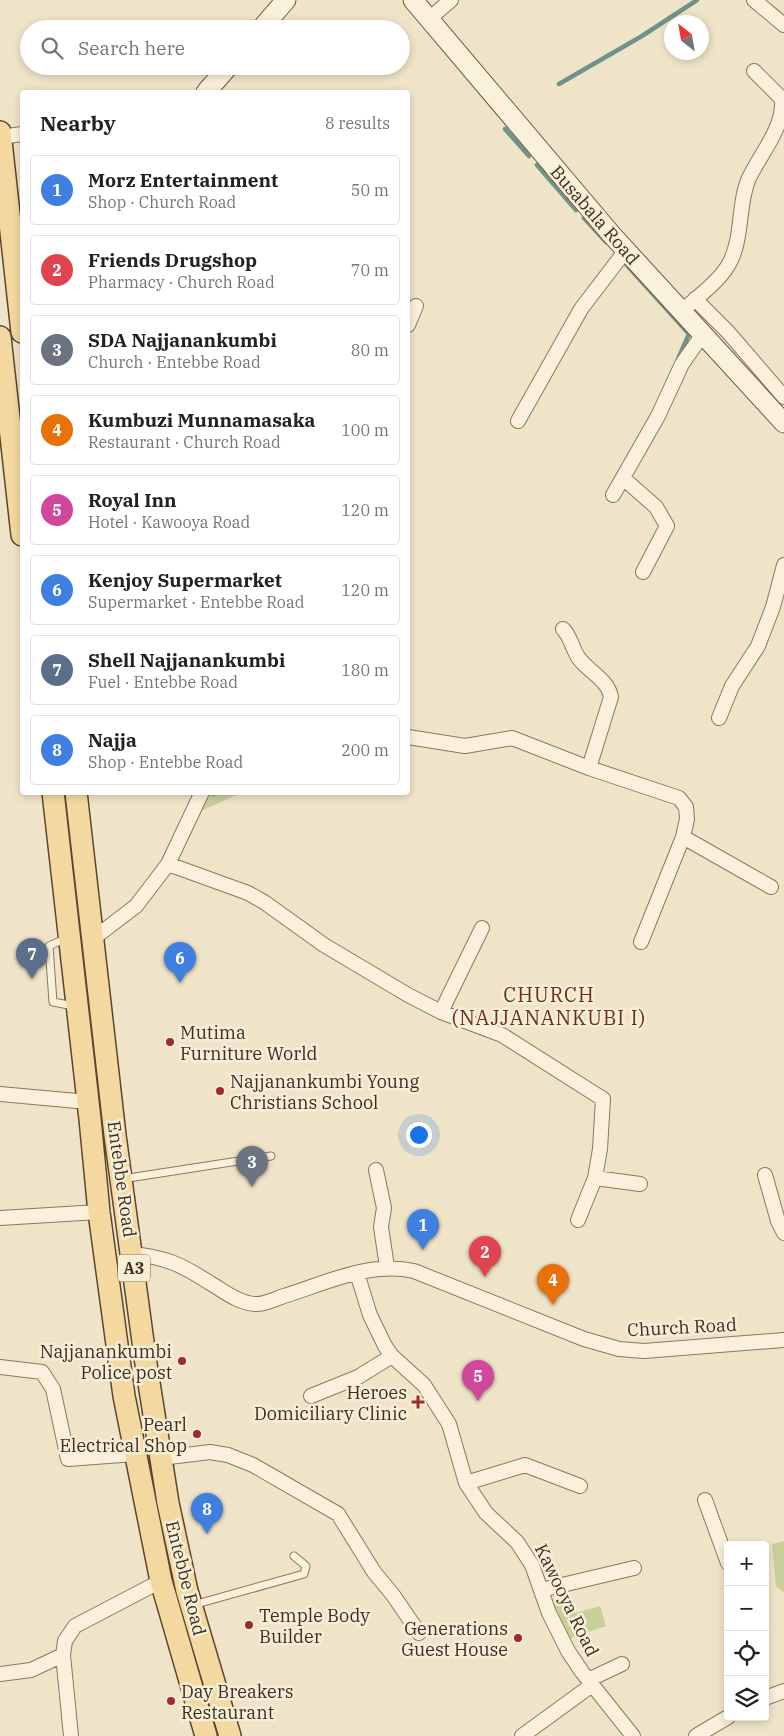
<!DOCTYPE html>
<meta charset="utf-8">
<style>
:root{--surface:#fff;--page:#f2f2f2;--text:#222;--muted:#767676;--line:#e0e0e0;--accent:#9e2a2b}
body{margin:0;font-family:"IBM Plex Serif",serif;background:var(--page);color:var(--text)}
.controls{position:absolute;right:15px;bottom:15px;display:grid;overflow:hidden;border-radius:5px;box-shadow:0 2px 8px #0003}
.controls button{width:45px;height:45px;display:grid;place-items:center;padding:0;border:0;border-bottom:1px solid var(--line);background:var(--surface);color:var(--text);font:25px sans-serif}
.compass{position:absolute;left:664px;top:15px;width:45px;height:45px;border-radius:50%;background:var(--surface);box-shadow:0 2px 8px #0003;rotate:329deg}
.you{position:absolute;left:418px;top:1134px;width:18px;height:18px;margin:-12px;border:4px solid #fff;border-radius:50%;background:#1a73e8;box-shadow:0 0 0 8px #1a73e833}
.badge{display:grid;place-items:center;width:32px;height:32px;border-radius:50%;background:var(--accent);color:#fff;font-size:16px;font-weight:700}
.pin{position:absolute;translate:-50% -41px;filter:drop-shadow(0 1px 2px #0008)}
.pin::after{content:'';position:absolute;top:26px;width:18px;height:15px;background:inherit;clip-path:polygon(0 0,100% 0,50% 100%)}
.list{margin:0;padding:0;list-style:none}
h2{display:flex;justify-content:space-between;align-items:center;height:65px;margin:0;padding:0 20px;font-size:21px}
h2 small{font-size:16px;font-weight:400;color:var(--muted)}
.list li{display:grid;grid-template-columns:32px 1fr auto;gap:15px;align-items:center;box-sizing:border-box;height:70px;margin:0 10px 10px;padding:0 10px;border:1px solid var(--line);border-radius:5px}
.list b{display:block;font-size:19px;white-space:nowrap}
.list p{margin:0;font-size:16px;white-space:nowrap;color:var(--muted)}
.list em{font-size:16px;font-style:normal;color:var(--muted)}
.icon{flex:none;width:28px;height:28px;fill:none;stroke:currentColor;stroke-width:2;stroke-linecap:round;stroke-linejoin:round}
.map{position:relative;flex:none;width:784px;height:1736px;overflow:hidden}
.search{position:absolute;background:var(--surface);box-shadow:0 2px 8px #0003;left:20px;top:20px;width:390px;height:55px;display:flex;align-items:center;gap:12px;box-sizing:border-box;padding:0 18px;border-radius:28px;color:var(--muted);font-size:19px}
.panel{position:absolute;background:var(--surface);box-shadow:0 2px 8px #0003;left:20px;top:90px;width:390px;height:705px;border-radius:5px}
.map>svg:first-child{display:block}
</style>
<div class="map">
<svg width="784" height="1736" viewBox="0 0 784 1736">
<defs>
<pattern id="forest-firs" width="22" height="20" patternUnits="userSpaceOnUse" patternTransform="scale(1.25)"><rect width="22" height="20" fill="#c9cf9b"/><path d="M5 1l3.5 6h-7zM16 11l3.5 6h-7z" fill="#aeb285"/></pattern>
</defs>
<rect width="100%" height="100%" fill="#f0e4c8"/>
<path fill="#c9cf9b" d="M784 1541V1593L776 1586 772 1544Z
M569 1598 575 1613 600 1606 606 1626 569 1639 553 1602Z"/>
<path fill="url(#forest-firs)" d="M205 793H241L203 810 200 805Z"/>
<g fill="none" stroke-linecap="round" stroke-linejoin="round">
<path stroke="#6f938a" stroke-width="4.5" d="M559 84 642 36 697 0
M505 129 529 156
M537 165 576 210
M584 218 606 242
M624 262 689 334 678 359"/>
<g stroke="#8d765c" stroke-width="9">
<path id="lane" d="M67 938 49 946 53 1002 74 1006
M122 1179 271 1156
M193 1605 304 1574 306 1566 294 1556"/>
</g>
<g stroke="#8d765c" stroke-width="16">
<path id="street" d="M754 0 784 25
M429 19 451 0
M1 137 22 134
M695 299 728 332 784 397
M681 312C697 297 722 280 731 260 743 234 738 203 749 178 761 153 784 128 782 99L754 71
M408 325 416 306
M518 421 581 309 626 250
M623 478 656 507 667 526 643 572
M613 495 658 416 682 364 703 334
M563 629C571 637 572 648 578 657 588 672 608 679 611 697L589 768
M719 718 732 686 758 646 773 607 784 565
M408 737 465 746 512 738 589 768 679 798 686 807 687 819 683 837 641 942
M683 837 771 887
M168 864 248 893 264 902 324 945 408 995 441 1012 502 1035 603 1099 600 1149 595 1178 640 1184
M94 938 136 906 168 864 202 792
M441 1012 482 928
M0 1094 88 1102
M376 1170 384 1208 381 1227 387 1267
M765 1175 778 1221 784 1233
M0 1218 99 1212
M578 1220 595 1178
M132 1254C166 1257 182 1265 210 1283 224 1291 238 1303 255 1304 263 1305 275 1299 284 1296 326 1283 369 1261 414 1271L584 1339 619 1349 644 1351 784 1340
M357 1273 370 1315 385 1346 392 1356 424 1385 449 1424 466 1483 525 1465 580 1486
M0 1367 42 1372 53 1389 68 1459 135 1454
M311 1396 358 1377 392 1356
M161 1458 210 1452 228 1455 253 1465 338 1514 374 1572 393 1595 419 1633
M466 1483 486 1513 517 1542 532 1565 549 1613 568 1651 582 1672 633 1736
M705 1500 728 1563
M541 1590 634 1568
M0 1674 31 1670 63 1655
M588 1680 622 1664
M765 1698 784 1691
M71 1736 63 1655 65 1641 75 1626 161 1581
M522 1736 592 1685
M696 1736 728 1717"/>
</g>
<g stroke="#6f573f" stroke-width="21">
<path id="secondary" d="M413 0 611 234 784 423
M261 29 286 0
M206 92 229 66"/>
</g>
<g stroke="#5b4430" stroke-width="24">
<path id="primary" d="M0 132 22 332
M0 337 22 535
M53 792 90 1119 99 1212 124 1396 161 1581 206 1736
M76 792 115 1135 146 1364 168 1503 187 1591 230 1736"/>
</g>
<use href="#lane" stroke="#faf1dc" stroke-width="7"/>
<use href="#street" stroke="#faf1dc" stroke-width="14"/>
<use href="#secondary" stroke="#faf1dc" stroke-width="19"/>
<use href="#primary" stroke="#f3d9a0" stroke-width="21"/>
</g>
<g fill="#9e2a2b" stroke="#f7eed8" stroke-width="2">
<circle cx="170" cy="1042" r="5"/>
<circle cx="220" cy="1091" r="5"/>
<circle cx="182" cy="1361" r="5"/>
<path d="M415.5 1394.5h5v5h5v5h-5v5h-5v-5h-5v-5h5z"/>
<circle cx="197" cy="1434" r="5"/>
<circle cx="249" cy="1625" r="5"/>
<circle cx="518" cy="1638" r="5"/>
<circle cx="171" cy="1701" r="5"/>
</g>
<g text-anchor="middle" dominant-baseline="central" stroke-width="5" stroke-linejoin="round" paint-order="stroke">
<rect fill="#f7eed8" stroke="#756857" stroke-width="1" x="118" y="1254.5" width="32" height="27" rx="4"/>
<g font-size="16" font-weight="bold" fill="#3d2e20">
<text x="134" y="1268">A3</text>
</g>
<g font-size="18" fill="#3d2e20" stroke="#f7eed8">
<text transform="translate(595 215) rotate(49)">Busabala Road</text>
<text transform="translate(122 1179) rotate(82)">Entebbe Road</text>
<text transform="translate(682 1327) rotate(-3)">Church Road</text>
<text transform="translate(186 1578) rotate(76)">Entebbe Road</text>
<text transform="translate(567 1600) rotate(64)">Kawooya Road</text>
</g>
<g font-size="18" fill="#3d2e20" stroke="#f7eed8" text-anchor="start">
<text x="180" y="1032">Mutima<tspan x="180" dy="21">Furniture World</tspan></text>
<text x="230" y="1081">Najjanankumbi Young<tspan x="230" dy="21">Christians School</tspan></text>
<text x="172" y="1351" text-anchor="end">Najjanankumbi<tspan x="172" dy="21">Police post</tspan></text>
<text x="407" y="1392" text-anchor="end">Heroes<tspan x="407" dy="21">Domiciliary Clinic</tspan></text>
<text x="187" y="1424" text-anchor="end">Pearl<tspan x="187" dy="21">Electrical Shop</tspan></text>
<text x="259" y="1615">Temple Body<tspan x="259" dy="21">Builder</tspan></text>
<text x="508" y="1628" text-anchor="end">Generations<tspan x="508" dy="21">Guest House</tspan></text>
<text x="181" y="1691">Day Breakers<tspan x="181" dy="21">Restaurant</tspan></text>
</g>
<g font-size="20" letter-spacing="1" fill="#6b2e1e" stroke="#f7eed8">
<text x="549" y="994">CHURCH<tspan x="549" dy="23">(NAJJANANKUBI I)</tspan></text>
</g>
</g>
</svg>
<div class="controls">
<button>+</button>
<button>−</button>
<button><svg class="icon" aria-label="locate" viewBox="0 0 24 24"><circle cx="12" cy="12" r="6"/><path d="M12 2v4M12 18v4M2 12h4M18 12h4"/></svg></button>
<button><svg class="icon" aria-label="layers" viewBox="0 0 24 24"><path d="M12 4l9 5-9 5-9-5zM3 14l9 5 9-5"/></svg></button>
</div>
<svg class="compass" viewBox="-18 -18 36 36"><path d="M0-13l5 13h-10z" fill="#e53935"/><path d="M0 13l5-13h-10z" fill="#767676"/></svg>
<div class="you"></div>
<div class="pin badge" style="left:423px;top:1250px;background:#3f7fe0">1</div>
<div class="pin badge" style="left:485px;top:1277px;background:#e0444e">2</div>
<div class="pin badge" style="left:252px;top:1187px;background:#6b7280">3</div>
<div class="pin badge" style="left:553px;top:1305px;background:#e8710a">4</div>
<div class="pin badge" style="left:478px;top:1401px;background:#d1479c">5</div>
<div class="pin badge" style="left:180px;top:983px;background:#3f7fe0">6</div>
<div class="pin badge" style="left:32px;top:979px;background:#5c6f8a">7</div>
<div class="pin badge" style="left:207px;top:1534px;background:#3f7fe0">8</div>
<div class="search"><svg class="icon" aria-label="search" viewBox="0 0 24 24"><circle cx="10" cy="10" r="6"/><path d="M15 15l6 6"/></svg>Search here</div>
<section class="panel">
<h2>Nearby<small>8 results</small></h2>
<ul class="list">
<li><span class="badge" style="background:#3f7fe0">1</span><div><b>Morz Entertainment</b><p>Shop · Church Road</p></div><em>50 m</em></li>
<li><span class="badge" style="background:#e0444e">2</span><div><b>Friends Drugshop</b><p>Pharmacy · Church Road</p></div><em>70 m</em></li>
<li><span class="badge" style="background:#6b7280">3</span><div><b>SDA Najjanankumbi</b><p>Church · Entebbe Road</p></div><em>80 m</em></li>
<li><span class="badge" style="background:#e8710a">4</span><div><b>Kumbuzi Munnamasaka</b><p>Restaurant · Church Road</p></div><em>100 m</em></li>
<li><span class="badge" style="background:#d1479c">5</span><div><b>Royal Inn</b><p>Hotel · Kawooya Road</p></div><em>120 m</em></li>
<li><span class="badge" style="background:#3f7fe0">6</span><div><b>Kenjoy Supermarket</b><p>Supermarket · Entebbe Road</p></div><em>120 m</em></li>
<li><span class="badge" style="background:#5c6f8a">7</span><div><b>Shell Najjanankumbi</b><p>Fuel · Entebbe Road</p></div><em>180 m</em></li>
<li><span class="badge" style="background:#3f7fe0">8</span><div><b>Najja</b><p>Shop · Entebbe Road</p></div><em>200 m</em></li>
</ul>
</section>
</div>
